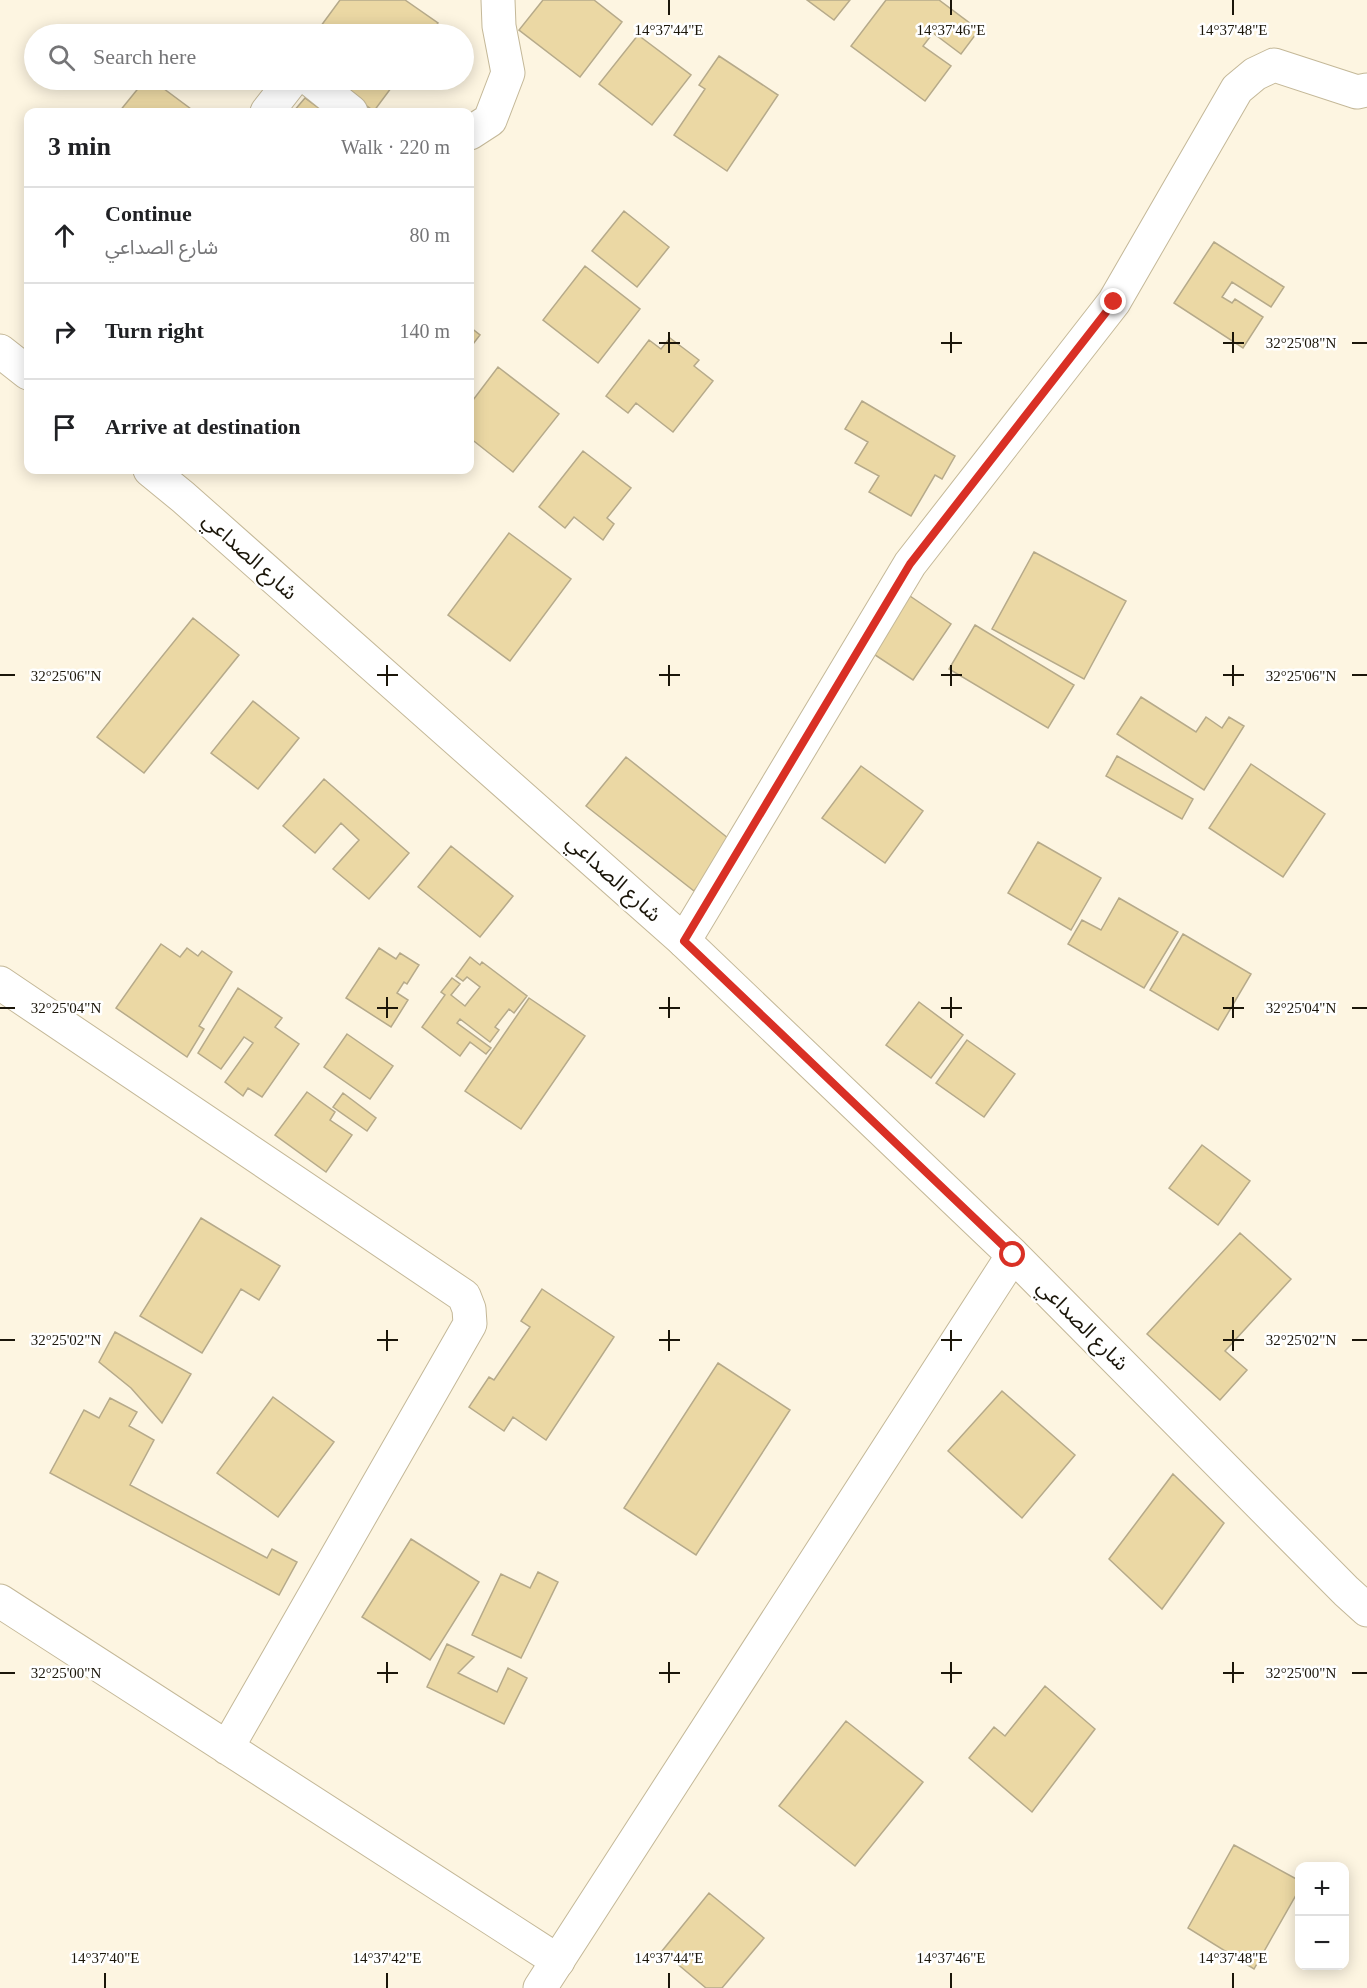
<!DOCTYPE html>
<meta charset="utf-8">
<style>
:root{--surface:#fff;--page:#f2f2f2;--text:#202124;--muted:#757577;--line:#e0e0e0}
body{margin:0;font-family:"Times New Roman","Noto Sans Arabic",serif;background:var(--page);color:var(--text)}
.controls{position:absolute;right:18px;bottom:18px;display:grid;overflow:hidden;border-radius:12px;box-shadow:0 3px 15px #0003}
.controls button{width:54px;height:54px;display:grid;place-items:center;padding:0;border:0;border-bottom:2px solid var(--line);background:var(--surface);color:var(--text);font:30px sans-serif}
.stop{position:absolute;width:18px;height:18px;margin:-14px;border:4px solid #d93025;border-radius:50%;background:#fff}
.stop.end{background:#d93025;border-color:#fff;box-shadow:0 2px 6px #0008}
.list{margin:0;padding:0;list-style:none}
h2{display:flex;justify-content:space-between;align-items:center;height:78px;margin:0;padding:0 24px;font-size:26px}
h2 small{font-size:20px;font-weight:400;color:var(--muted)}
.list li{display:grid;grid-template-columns:39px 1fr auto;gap:18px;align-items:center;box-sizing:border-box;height:96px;padding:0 24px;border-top:2px solid var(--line)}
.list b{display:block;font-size:22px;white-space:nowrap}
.list p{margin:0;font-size:20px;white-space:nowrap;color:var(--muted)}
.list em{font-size:20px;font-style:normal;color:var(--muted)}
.icon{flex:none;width:33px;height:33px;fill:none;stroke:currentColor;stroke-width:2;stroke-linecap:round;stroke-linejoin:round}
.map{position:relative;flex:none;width:1367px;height:1988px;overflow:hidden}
.search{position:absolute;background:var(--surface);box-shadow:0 3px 15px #0003;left:24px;top:24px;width:450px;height:66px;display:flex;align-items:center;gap:15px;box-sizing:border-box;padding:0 21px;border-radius:33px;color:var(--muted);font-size:22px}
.panel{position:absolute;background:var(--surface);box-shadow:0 3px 15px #0003;left:24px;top:108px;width:450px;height:366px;border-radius:12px}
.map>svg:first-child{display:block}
</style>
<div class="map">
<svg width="1367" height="1988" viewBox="0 0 1367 1988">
<rect width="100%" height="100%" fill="#fdf5e1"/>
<path fill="#ebd8a4" stroke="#b6aa8a" stroke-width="1.5" d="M340 0H405L438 23 430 34H315Z
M543 0H594L622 22 580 77 519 30Z
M807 0H850L834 20Z
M886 0H939L979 30 961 54 933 33 923 46 951 66 925 101 851 46Z
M638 35 691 75 652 125 599 84Z
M719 56 778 95 727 171 674 135 705 89 699 85Z
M145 80H152L195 112H119Z
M330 80H397L374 111Z
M305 98 324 112H293Z
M624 211 669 247 637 287 592 251Z
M1214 242 1284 287 1271 307 1232 282 1222 297 1232 303 1235 299 1263 317 1243 348 1174 303Z
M585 266 640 309 598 363 543 320Z
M470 327 480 335 470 348Z
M670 338 699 360 694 366 713 381 673 432 636 403 628 413 606 396 649 340 661 349Z
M498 367 559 414 513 472 470 438V404Z
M862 401 955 456 942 479 935 475 911 516 869 492 879 476 855 463 868 442 845 429Z
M583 451 631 488 607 518 614 524 603 540 574 517 565 528 539 507Z
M509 533 571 579 510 661 448 615Z
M1034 552 1126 601 1084 679 992 629Z
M904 592 951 624 913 680 866 649Z
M193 618 239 655 144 773 97 737Z
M975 625 1074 685 1048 728 949 669Z
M1141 697 1196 732 1206 717 1222 728 1229 717 1244 726 1204 790 1117 734Z
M253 701 299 738 258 789 211 753Z
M1117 756 1193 799 1182 819 1106 776Z
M626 757 733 842 694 891 586 806Z
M1251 764 1325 814 1283 877 1209 828Z
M861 766 923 811 885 863 822 818Z
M324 779 409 853 369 899 333 869 359 840 341 823 315 853 283 826Z
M1038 842 1101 878 1071 930 1008 893Z
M451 846 513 896 480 937 418 887Z
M1119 898 1178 932 1144 988 1068 944 1082 920 1101 930Z
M1183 934 1251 974 1218 1030 1150 990Z
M161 944 180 957 187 948 198 956 202 951 232 972 199 1026 204 1029 187 1057 116 1008Z
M379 948 396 959 400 953 419 965 407 984 404 982 397 993 408 1000 391 1027 346 998Z
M470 957 480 965 482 962 527 996 514 1013 509 1009 495 1027 499 1030 490 1042 460 1019 457 1023 491 1048 486 1054 470 1042 460 1056 422 1027 445 995 441 992 452 978 460 984 451 995 465 1006 480 987 467 977 463 981 456 976Z
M238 988 282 1018 275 1027 299 1044 262 1097 248 1088 243 1096 225 1082 253 1043 244 1037 221 1069 198 1053Z
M529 998 585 1036 521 1129 465 1091Z
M919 1002 963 1035 931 1078 886 1045Z
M347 1034 393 1066 370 1099 324 1067Z
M967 1040 1015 1074 984 1117 936 1083Z
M307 1092 335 1112 330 1120 352 1135 326 1172 275 1135Z
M343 1093 376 1118 367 1131 333 1107Z
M1202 1145 1250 1181 1218 1225 1169 1188Z
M201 1218 280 1266 259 1300 241 1289 202 1353 140 1316Z
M1240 1233 1291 1279 1225 1351 1247 1370 1220 1400 1147 1334Z
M542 1289 614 1337 546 1440 513 1417 504 1431 469 1407 489 1377 494 1380 530 1327 521 1321Z
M115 1332 191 1374 162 1423 131 1388 99 1362Z
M718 1363 790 1410 696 1555 624 1508Z
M1002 1391 1075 1455 1022 1518 948 1451Z
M273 1397 334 1442 278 1517 217 1473Z
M110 1398 137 1412 129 1426 154 1440 130 1485 267 1558 272 1549 297 1562 279 1595 50 1473 84 1410 99 1418Z
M1173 1474 1224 1523 1162 1609 1109 1559Z
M411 1539 479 1582 430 1660 362 1617Z
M538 1572 558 1582 521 1658 472 1635 501 1574 530 1588Z
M447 1644 474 1657 458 1673 497 1692 508 1668 527 1678 504 1724 427 1687Z
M1045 1686 1095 1729 1032 1812 969 1758 994 1727 1005 1736Z
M846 1721 923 1782 855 1866 779 1806Z
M1234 1845 1300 1881V1888L1254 1969 1188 1928Z
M709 1893 764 1938 722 1988H706L662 1951Z"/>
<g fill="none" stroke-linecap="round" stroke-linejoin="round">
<g stroke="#c4b898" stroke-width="35">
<path id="street" d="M311 80 351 112
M267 112 292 80
M470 133 490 120 508 73 499 26 498 0
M684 941 910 564 1114 302 1237 89 1255 74 1274 65 1357 92 1367 90
M0 983 464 1296 469 1309 470 1324 227 1748
M0 1601 558 1961"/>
</g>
<g stroke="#c4b898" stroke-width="35">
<path id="secondary" d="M0 351 28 373
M150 470 183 497 684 941 1013 1255 1346 1591 1367 1610
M540 1988 1013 1255"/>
</g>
<use href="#street" stroke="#fff" stroke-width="33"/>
<use href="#secondary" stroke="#fff" stroke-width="33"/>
</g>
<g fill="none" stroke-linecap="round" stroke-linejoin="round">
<path stroke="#d93025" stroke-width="8" d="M1013 1255 684 941 910 564 1114 302"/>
</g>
<path fill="none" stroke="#1b160a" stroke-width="2" d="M669 0V15M951 0V15M1233 0V15M669 332V353M951 332V353M1233 332V353M659 343H680M941 343H962M1223 343H1244M1352 343H1367M387 665V686M669 665V686M951 665V686M1233 665V686M0 675H15M377 675H398M659 675H680M941 675H962M1223 675H1244M1352 675H1367M387 997V1018M669 997V1018M951 997V1018M1233 997V1018M0 1008H15M377 1008H398M659 1008H680M941 1008H962M1223 1008H1244M1352 1008H1367M387 1330V1351M669 1330V1351M951 1330V1351M1233 1330V1351M0 1340H15M377 1340H398M659 1340H680M941 1340H962M1223 1340H1244M1352 1340H1367M387 1662V1683M669 1662V1683M951 1662V1683M1233 1662V1683M0 1673H15M377 1673H398M659 1673H680M941 1673H962M1223 1673H1244M1352 1673H1367M105 1973V1988M387 1973V1988M669 1973V1988M951 1973V1988M1233 1973V1988"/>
<g text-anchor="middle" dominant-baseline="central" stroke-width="5" stroke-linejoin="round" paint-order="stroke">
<g font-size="21" fill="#1b160a" stroke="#fff">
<text transform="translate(250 556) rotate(42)">شارع الصداعي</text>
<text transform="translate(614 878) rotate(42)">شارع الصداعي</text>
<text transform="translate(1083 1325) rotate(45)">شارع الصداعي</text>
</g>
</g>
<g font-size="15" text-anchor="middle" fill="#1b160a" stroke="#fff" stroke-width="5" stroke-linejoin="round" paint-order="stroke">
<text x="669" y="35">14°37'44"E</text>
<text x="951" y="35">14°37'46"E</text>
<text x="1233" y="35">14°37'48"E</text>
<text x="1301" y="348">32°25'08"N</text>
<text x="66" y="681">32°25'06"N</text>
<text x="1301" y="681">32°25'06"N</text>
<text x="66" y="1013">32°25'04"N</text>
<text x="1301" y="1013">32°25'04"N</text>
<text x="66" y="1345">32°25'02"N</text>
<text x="1301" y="1345">32°25'02"N</text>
<text x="66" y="1678">32°25'00"N</text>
<text x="1301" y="1678">32°25'00"N</text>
<text x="105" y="1963">14°37'40"E</text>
<text x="387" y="1963">14°37'42"E</text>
<text x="669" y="1963">14°37'44"E</text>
<text x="951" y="1963">14°37'46"E</text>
<text x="1233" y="1963">14°37'48"E</text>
</g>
</svg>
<div class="controls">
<button>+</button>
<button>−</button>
</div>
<div class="stop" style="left:1013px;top:1255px"></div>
<div class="stop end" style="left:1114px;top:302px"></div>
<div class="search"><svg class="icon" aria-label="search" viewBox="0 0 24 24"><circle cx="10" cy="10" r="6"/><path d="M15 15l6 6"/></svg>Search here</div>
<section class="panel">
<h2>3 min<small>Walk · 220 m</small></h2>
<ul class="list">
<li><svg class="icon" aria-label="ahead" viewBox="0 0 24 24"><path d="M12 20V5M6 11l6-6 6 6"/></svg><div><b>Continue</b><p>شارع الصداعي</p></div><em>80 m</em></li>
<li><svg class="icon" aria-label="right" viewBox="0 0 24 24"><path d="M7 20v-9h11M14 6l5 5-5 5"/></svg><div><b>Turn right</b></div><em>140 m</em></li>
<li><svg class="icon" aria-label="arrive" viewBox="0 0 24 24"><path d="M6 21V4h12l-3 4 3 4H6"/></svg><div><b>Arrive at destination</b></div></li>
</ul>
</section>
</div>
